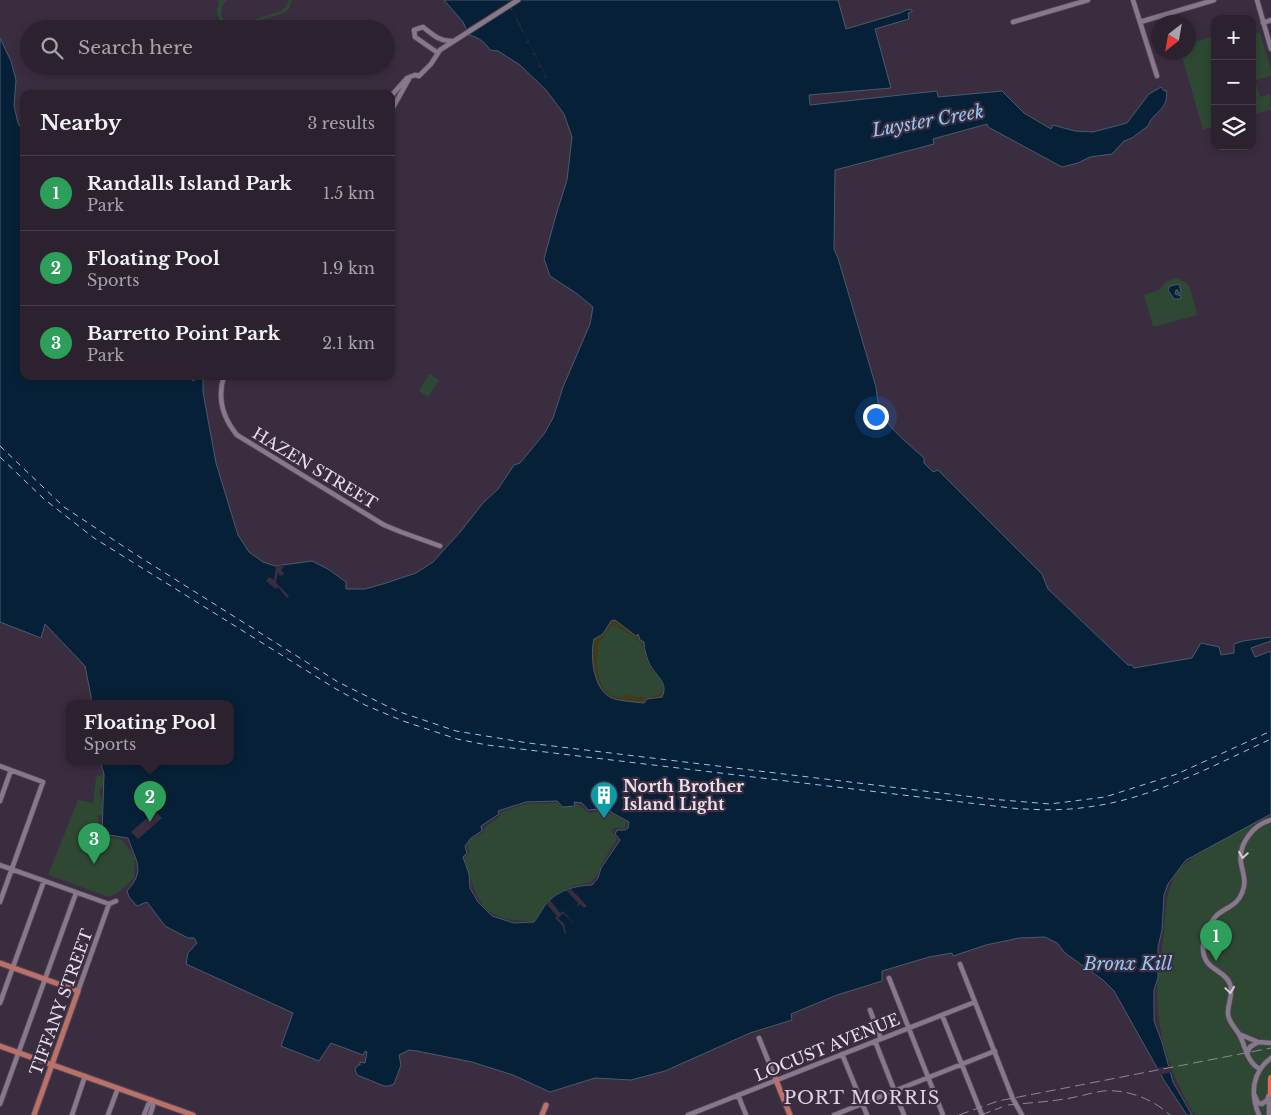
<!DOCTYPE html>
<meta charset="utf-8">
<style>
:root{--surface:#2c222f;--page:#382f3b;--text:#f1f3f6;--muted:#a6a4aa;--line:#483f4b;--accent:#ea580c}
body{margin:0;font-family:"Libre Baskerville",serif;background:var(--page);color:var(--text)}
.controls{position:absolute;right:15px;top:15px;display:grid;overflow:hidden;border-radius:10px;box-shadow:0 2px 8px #0003}
.controls button{width:45px;height:45px;display:grid;place-items:center;padding:0;border:0;border-bottom:1px solid var(--line);background:var(--surface);color:var(--text);font:25px sans-serif}
.compass{position:absolute;left:1151px;top:15px;width:45px;height:45px;border-radius:50%;background:var(--surface);box-shadow:0 2px 8px #0003;rotate:211deg}
.you{position:absolute;left:875px;top:416px;width:18px;height:18px;margin:-12px;border:4px solid #fff;border-radius:50%;background:#1a73e8;box-shadow:0 0 0 8px #1a73e833}
.badge{display:grid;place-items:center;width:32px;height:32px;border-radius:50%;background:var(--accent);color:#fff;font-size:16px;font-weight:700}
.pin{position:absolute;translate:-50% -41px;filter:drop-shadow(0 1px 2px #0008)}
.pin::after{content:'';position:absolute;top:26px;width:18px;height:15px;background:inherit;clip-path:polygon(0 0,100% 0,50% 100%)}
.popup{position:absolute;left:66px;top:700px;width:168px;height:65px;box-sizing:border-box;display:grid;place-content:center;border-radius:10px;background:var(--surface);filter:drop-shadow(0 1px 4px #0005);font-size:16px;white-space:nowrap;color:var(--muted)}
.popup b{font-size:19px;color:var(--text)}
.popup::after{content:'';position:absolute;left:50%;top:100%;margin-left:-10px;border:10px solid transparent;border-top-color:var(--surface)}
.list{margin:0;padding:0;list-style:none}
h2{display:flex;justify-content:space-between;align-items:center;height:65px;margin:0;padding:0 20px;font-size:21px}
h2 small{font-size:16px;font-weight:400;color:var(--muted)}
.list li{display:grid;grid-template-columns:32px 1fr auto;gap:15px;align-items:center;box-sizing:border-box;height:75px;padding:0 20px;border-top:1px solid var(--line)}
.list b{display:block;font-size:19px;white-space:nowrap}
.list p{margin:0;font-size:16px;white-space:nowrap;color:var(--muted)}
.list em{font-size:16px;font-style:normal;color:var(--muted)}
.icon{flex:none;width:28px;height:28px;fill:none;stroke:currentColor;stroke-width:2;stroke-linecap:round;stroke-linejoin:round}
.map{position:relative;flex:none;width:1271px;height:1115px;overflow:hidden}
.search{position:absolute;background:var(--surface);box-shadow:0 2px 8px #0003;left:20px;top:20px;width:375px;height:55px;display:flex;align-items:center;gap:12px;box-sizing:border-box;padding:0 18px;border-radius:28px;color:var(--muted);font-size:19px}
.panel{position:absolute;background:var(--surface);box-shadow:0 2px 8px #0003;left:20px;top:90px;width:375px;height:290px;border-radius:10px}
.map>svg:first-child{display:block}
</style>
<div class="map">
<svg width="1271" height="1115" viewBox="0 0 1271 1115">
<rect width="100%" height="100%" fill="#3a2d3f"/>
<path fill="#2e4833" d="M217 0H227L222 6 221 15 225 22 231 25H237L281 11 286 7 289 0H292L289 9 282 14 233 28 225 26 220 21 217 13 219 2Z
M1260 32 1271 70V76L1255 80 1260 97 1270 94 1271 110 1252 115V34Z
M1215 36V126L1203 130 1181 53 1188 52 1189 43Z
M1177 278 1188 284C1192 294 1195 304 1197 315L1153 327 1144 295 1159 290 1167 281Z
M429 374 439 380 428 397 419 391Z
M614 625 635 637 641 643 651 670 656 674 663 683 662 693C654 698 638 700 630 695 611 702 603 691 597 674 599 666 593 657 599 650L597 649V645L611 626Z
M104 774 103 786 99 790 102 801V815H98C99 837 103 836 122 840L135 857 134 878 119 892 109 897 48 875 78 800 93 803 96 777Z
M556 803 562 807H576L575 803 590 813C606 810 613 813 627 822L625 828H614L611 831 617 839 601 865 597 876 591 882 573 886 556 894 546 903 534 921C479 922 478 902 464 857L470 852 467 845 471 839 483 833 485 827 498 818 502 812 513 808 526 804Z
M1271 816V1115H1195C1172 1079 1157 1035 1157 993 1157 973 1162 952 1164 932 1166 909 1165 890 1179 870 1190 855 1252 823 1271 816Z"/>
<path fill="#433a1a" fill-rule="evenodd" d="M615 619 636 635 638 634 642 641H644C644 648 647 658 650 665 656 676 669 683 662 697L647 699 644 703 642 704C632 701 619 702 610 697 593 689 590 655 594 639L603 634 611 621ZM614 625 635 637 641 643 651 670 656 674 663 683 662 693C657 697 650 696 644 698L641 696 635 698 630 695C611 702 603 691 597 674 599 666 594 656 599 649H597V645L611 626Z
M99 830 103 836 102 840 97 842 90 840 89 837 90 833Z"/>
<path fill="#062137" stroke="#4a5a6d" fill-rule="evenodd" d="M444 0H838L846 29 900 13 909 9V10H912V12L908 13 909 19 875 29 891 88 809 95 810 105 937 91 938 97 1002 91 1024 113 1051 129 1053 125 1075 131 1093 132 1127 123 1149 94 1161 87 1164 91 1166 90C1170 110 1152 112 1148 126L1132 138 1124 141 1112 154 1090 157 1078 163 1062 167 988 127 987 124 933 139 934 144 835 170 834 249 838 258 876 387C877 396 878 406 882 414 890 430 911 446 924 458V463L933 472 938 470 1042 574 1048 589 1128 665H1132L1134 668 1192 658 1201 643 1219 647 1221 655 1234 653V644L1243 641 1271 637V641L1251 648 1255 657 1271 651V814L1186 860 1168 884 1164 895 1162 930 1158 947V978L1154 990V1021L1162 1042 1173 1082 1192 1115H1187L1165 1082 1114 991 1103 980 1065 953 1057 943 1045 937 1019 938 986 945 953 956 952 953 929 957 882 971V981L837 995 791 1014 792 1020 750 1033 665 1071 631 1080 595 1078 550 1092 513 1075 472 1062 417 1051 409 1050 399 1055 401 1065 394 1084 389 1086H384L357 1075 355 1069 358 1065H360V1062L365 1063 367 1052 365 1051 363 1055 331 1043 319 1061 281 1046 293 1013 186 964 188 953 197 943 194 938H188L165 926 147 902 137 906 129 897 127 891C146 870 136 862 128 838L102 834 104 774 100 761H230V703H91V696L85 666 45 624 41 638 0 622V38L11 61 16 80 14 106 18 123 24 133V376H191L193 381 195 380 196 376H203V392L216 463 238 535 249 552 263 562 275 566 312 561 328 569 346 582V589H365L383 584 416 573 433 562 461 531 483 503 498 489 514 465 520 463 544 434 553 418 563 387 590 324 593 307 576 293 550 276 544 259 556 215 567 180 572 137 564 114 546 90 520 65 498 51 490 50C485 42 478 37 469 35L463 22ZM615 620 636 636 638 634 640 640 644 642C644 649 647 659 650 665 656 676 669 683 662 697L647 699 644 703C636 702 616 701 610 697 593 688 590 655 594 639L603 634 611 621ZM557 801 563 807 575 806 574 802 582 803 588 810 609 808 611 812 629 822 628 828 625 830H617L615 834 620 840 601 868 598 878 592 885C578 885 558 890 548 902 542 908 539 916 534 922L514 923 492 916 478 902 470 888 469 874 463 857 467 853 465 846 471 838 482 831 481 826 499 814 498 811 526 802Z
M1179 284 1181 292 1178 293V290H1176L1175 294 1181 296 1180 299H1174L1168 290 1170 286Z"/>
<path fill="#3a2d3f" d="M507 0 509 2 512 0H522L511 7 547 78H544L546 77 541 67H539L540 65 535 55 532 54 534 53 529 43H526L528 41 523 31 521 32 522 30 517 21H516L517 19 512 10H510L511 7 466 35 464 30 508 3Z
M282 565 284 568 281 569 284 574 280 576 278 572 276 583 289 596 287 598 278 587 276 589 266 581 269 577 274 580 276 566Z
M155 811 162 818 138 839 131 832Z
M571 889 587 906 584 908 580 904 578 906 577 905 578 903 566 890Z
M550 900 560 913 563 911 576 925 563 913 558 918 564 924 566 933 565 934 562 925 555 918 557 916 549 907 547 903Z
M1171 1066 1172 1072 1159 1075 1155 1068Z"/>
<g fill="none" stroke-linecap="round" stroke-linejoin="round">
<path stroke="#95c7f4" stroke-width="1" stroke-dasharray="6 5" stroke-linecap="butt" d="M0 446 64 507 135 554 338 682 397 711 456 731 528 743 990 799 1050 804 1105 797 1177 774 1271 731
M0 457 44 499 94 538 336 689 365 705 403 721 457 739 487 745 1011 808C1036 810 1062 811 1088 807 1152 799 1212 766 1271 739"/>
<g stroke="#554a59" stroke-width="6">
<path id="minor" d="M1133 0 1157 76
M1257 0 1271 49
M1013 22 1088 0
M1140 22 1214 0
M1263 23 1271 20
M438 53 415 37 414 30 423 27C432 34 440 42 452 41
M391 96 407 78 415 75 419 76 431 64 440 50 518 0
M391 111 410 77
M224 376C217 398 223 418 237 435L384 525 401 532 440 546
M0 766 43 782 0 902
M0 801 11 770
M0 865 109 904
M960 964 1013 1099 1022 1115
M889 978 943 1115
M78 991 109 904 116 901
M0 1003 44 881
M870 1010 881 1039
M942 1015 982 1115
M1239 1034 1258 1042
M759 1038 776 1080
M875 1041 904 1115
M842 1054 867 1115
M1247 1054 1250 1047 1258 1042 1271 1043
M1260 1069C1246 1062 1246 1046 1239 1034 1235 1027 1229 1023 1228 1014 1227 1004 1234 995 1230 984 1224 968 1202 971 1203 946 1204 936 1210 922 1217 915 1226 907 1237 906 1242 893 1247 882 1243 874 1241 863 1238 844 1253 825 1271 820
M738 1095 746 1115
M1255 1096 1258 1103 1262 1104 1267 1100 1270 1092
M1269 1100V1115
M0 1104 76 893
M72 1115 85 1076
M108 1115 118 1088
M144 1115 148 1105 152 1100
M150 1115 153 1106 152 1100
M688 1115 975 1002
M834 1115 995 1051
M1259 1115C1250 1094 1252 1072 1271 1058"/>
</g>
<g stroke="#554a59" stroke-width="7">
<path id="major" d="M0 963 78 991 34 1115
M0 1046 193 1115
M776 1080 790 1115
M542 1115 546 1105"/>
</g>
<use href="#minor" stroke="#87788c" stroke-width="4.5"/>
<use href="#major" stroke="#bb7068" stroke-width="5"/>
<path stroke="#918695" stroke-width="1" stroke-dasharray="10 5" stroke-linecap="butt" d="M1008 1105C1027 1103 1046 1102 1065 1099 1078 1097 1090 1093 1103 1091 1127 1089 1153 1099 1170 1115
M959 1115 998 1101 1271 1048
M981 1115 1002 1107"/>
<g stroke="#554a59" stroke-width="8" stroke-linecap="butt">
<path id="highway-bridge" d="M1271 1078V1094"/>
</g>
<use href="#highway-bridge" stroke="#de6a50" stroke-width="6"/>
</g>
<defs><path id="oneway-chevron" d="M-2-3.5L2.5 0L-2 3.5" fill="none" stroke-width="1.6" stroke-linecap="round" stroke-linejoin="round" transform="scale(1.25)"/></defs>
<g stroke="#d5cbd9">
<use href="#oneway-chevron" transform="translate(1243 855) rotate(99)"/>
<use href="#oneway-chevron" transform="translate(1230 990) rotate(82)"/>
</g>
<defs>
<g id="building-pin" transform="scale(1.4375)"><path d="M0 17L-7.5 6A9.5 9.5 0 1 1 7.5 6Z" fill="#0f9aa8" stroke="#3a2d3f"/><path d="M-4-6H4V6H1V3H-1V6H-4ZM-2.5-4.3h1.7v1.8h-1.7ZM.8-4.3h1.7v1.8H.8ZM-2.5-1h1.7V.8h-1.7ZM.8-1h1.7V.8H.8Z" fill="#fff"/></g>
</defs>
<g fill-rule="evenodd">
<use href="#building-pin" x="604" y="795"/>
</g>
<g text-anchor="middle" dominant-baseline="central" stroke-width="4.5" stroke-linejoin="round" paint-order="stroke">
<g font-size="16" fill="#e9e0ec" stroke="#3a2d3f">
<text transform="translate(315 468) rotate(31)">HAZEN STREET</text>
<text transform="translate(61 1002) rotate(-70)">TIFFANY STREET</text>
<text transform="translate(827 1047) rotate(-22)">LOCUST AVENUE</text>
</g>
<g font-size="16" font-weight="bold" fill="#e9e0ec" stroke="#3a2d3f" text-anchor="start">
<text x="623" y="786">North Brother<tspan x="623" dy="18">Island Light</tspan></text>
</g>
<g font-size="18" font-style="italic" fill="#95c7f4" stroke="#3a2d3f">
<text transform="translate(928 121) rotate(-10)">Luyster Creek</text>
<text x="1128" y="964">Bronx Kill</text>
</g>
<g font-size="18" letter-spacing="1" fill="#e1d0e6" stroke="#3a2d3f">
<text x="862" y="1098">PORT MORRIS</text>
</g>
</g>
</svg>
<div class="controls">
<button>+</button>
<button>−</button>
<button><svg class="icon" aria-label="layers" viewBox="0 0 24 24"><path d="M12 4l9 5-9 5-9-5zM3 14l9 5 9-5"/></svg></button>
</div>
<svg class="compass" viewBox="-18 -18 36 36"><path d="M0-13l5 13h-10z" fill="#e53935"/><path d="M0 13l5-13h-10z" fill="#a6a4aa"/></svg>
<div class="you"></div>
<div class="pin badge" style="left:1216px;top:961px;background:#2e9e5b">1</div>
<div class="pin badge" style="left:150px;top:822px;background:#2e9e5b">2</div>
<div class="popup"><b>Floating Pool</b>Sports</div>
<div class="pin badge" style="left:94px;top:864px;background:#2e9e5b">3</div>
<div class="search"><svg class="icon" aria-label="search" viewBox="0 0 24 24"><circle cx="10" cy="10" r="6"/><path d="M15 15l6 6"/></svg>Search here</div>
<section class="panel">
<h2>Nearby<small>3 results</small></h2>
<ul class="list">
<li><span class="badge" style="background:#2e9e5b">1</span><div><b>Randalls Island Park</b><p>Park</p></div><em>1.5 km</em></li>
<li><span class="badge" style="background:#2e9e5b">2</span><div><b>Floating Pool</b><p>Sports</p></div><em>1.9 km</em></li>
<li><span class="badge" style="background:#2e9e5b">3</span><div><b>Barretto Point Park</b><p>Park</p></div><em>2.1 km</em></li>
</ul>
</section>
</div>
